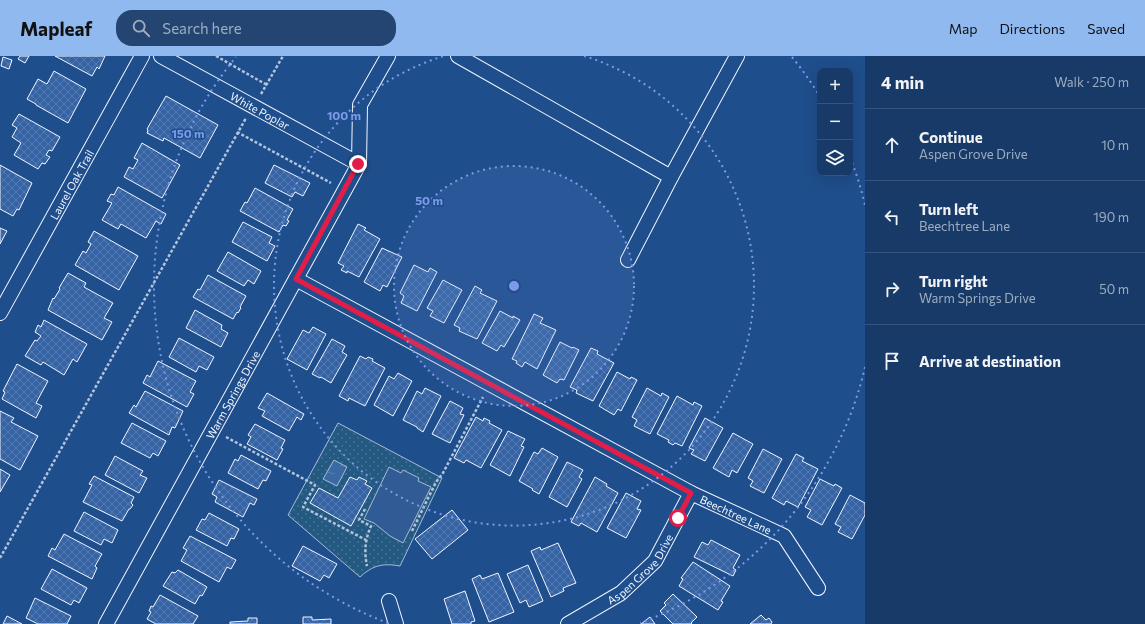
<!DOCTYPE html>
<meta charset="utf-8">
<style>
:root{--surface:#173a69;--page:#244571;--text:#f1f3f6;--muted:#9eadc0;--line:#36547d;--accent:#90b9f0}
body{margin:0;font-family:Commissioner,sans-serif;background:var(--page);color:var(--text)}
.controls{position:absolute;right:12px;top:12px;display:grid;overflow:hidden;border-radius:8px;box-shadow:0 4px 16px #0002}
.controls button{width:36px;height:36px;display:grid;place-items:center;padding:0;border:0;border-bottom:1px solid var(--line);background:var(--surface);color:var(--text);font:20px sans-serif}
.stop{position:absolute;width:12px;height:12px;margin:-9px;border:3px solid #e11d48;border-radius:50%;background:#fff}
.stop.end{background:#e11d48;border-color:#fff;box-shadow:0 1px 4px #0008}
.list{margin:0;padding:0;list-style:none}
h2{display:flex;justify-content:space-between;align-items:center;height:52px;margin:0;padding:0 16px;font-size:17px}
h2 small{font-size:13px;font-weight:400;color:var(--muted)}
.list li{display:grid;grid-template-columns:26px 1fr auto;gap:12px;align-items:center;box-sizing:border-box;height:72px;padding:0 16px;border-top:1px solid var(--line)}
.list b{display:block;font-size:15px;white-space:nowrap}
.list p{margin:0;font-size:13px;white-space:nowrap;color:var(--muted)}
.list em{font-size:13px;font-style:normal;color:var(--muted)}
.icon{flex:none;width:22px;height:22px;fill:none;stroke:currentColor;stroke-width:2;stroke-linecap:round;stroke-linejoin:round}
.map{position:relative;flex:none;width:865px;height:568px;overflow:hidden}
header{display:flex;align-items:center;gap:24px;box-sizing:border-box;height:56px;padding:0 20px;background:var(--accent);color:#111}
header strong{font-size:19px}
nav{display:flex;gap:22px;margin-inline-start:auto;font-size:14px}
.search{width:280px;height:36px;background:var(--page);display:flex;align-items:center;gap:10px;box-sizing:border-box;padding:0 14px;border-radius:16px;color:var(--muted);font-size:15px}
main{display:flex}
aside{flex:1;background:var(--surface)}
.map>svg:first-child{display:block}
</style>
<header>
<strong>Mapleaf</strong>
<div class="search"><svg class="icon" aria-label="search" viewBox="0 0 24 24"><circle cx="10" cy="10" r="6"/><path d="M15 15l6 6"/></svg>Search here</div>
<nav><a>Map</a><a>Directions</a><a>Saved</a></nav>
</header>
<main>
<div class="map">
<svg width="865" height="568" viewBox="0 0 865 568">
<defs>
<pattern id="grass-dots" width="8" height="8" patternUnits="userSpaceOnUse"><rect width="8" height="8" fill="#245a82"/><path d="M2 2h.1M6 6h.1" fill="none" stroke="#447295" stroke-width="1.8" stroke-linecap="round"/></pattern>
<pattern id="water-ripples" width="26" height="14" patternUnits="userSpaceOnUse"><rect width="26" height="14" fill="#3b69a3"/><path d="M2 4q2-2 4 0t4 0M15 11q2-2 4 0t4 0" fill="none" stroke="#587fb1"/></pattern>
<pattern id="building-cross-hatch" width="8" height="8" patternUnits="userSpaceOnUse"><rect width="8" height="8" fill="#3563a3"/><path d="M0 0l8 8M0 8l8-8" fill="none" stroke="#537ab1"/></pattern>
</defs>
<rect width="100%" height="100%" fill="#1f4e8c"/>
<path fill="url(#grass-dots)" stroke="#a8bbd7" d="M338 367 442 422 400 510C383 507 373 509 360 521L288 459Z"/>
<path fill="#305b95" stroke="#a8bbd7" d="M389 411 401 417 403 414 419 422 418 425 431 431 403 487 390 480 374 467 364 463Z"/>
<path fill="url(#water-ripples)" stroke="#a8bbd7" d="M334 404 347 411 337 430 323 423Z"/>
<path fill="url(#building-cross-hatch)" stroke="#f2f6ff" d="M20 0H29L25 7 18 3Z
M55 0H105L99 13 97 11 92 20Z
M3 1 12 4 9 13 1 10Z
M54 15 86 33 68 67 36 49V48L27 43 38 23 47 28Z
M166 40 218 69 200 102 164 82 163 85 147 77 148 74 147 73Z
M19 58 60 81 52 95 49 94 46 99 50 101 45 108 42 107 38 113 14 99 21 87 12 81 17 72 12 69Z
M142 87 180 109 162 142 124 121 129 111 133 113 138 104 134 102Z
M0 109 32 127 19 154 17 153 13 160 0 153Z
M274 109 310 127 303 140 295 136 292 141 265 127Z
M118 131 166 158 161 168 156 165 146 182 121 168 118 173 102 164 112 147 107 145 111 138 114 139Z
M255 132 293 153 287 164 289 165 286 170 283 169 279 176 240 155 245 146 247 147Z
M243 166 272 181 269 187 275 190 267 205 232 186Z
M358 168 366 172 364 174 380 183 359 221 347 215V217L341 214 344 210 338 207Z
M0 172 7 175 0 188Z
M94 175 138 200 119 234 75 209 83 195 86 197 91 188 88 186Z
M382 192 402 201 387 231 383 229 380 235 364 226Z
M228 196 261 215 254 228 248 224 244 230 217 215Z
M414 209 428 216 430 212 437 216 417 255 401 247 404 240 400 237Z
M68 217 86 227 84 231 113 247 104 262 112 266 102 284 48 254 53 242 54 243 60 233 59 232Z
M208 219 246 240 240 251 241 252 238 257 237 256 233 263 193 241 198 233 200 234Z
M443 224 462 234 444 267 430 260 433 255 427 252Z
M475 230 482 234 480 237 497 245 477 283 459 275 460 272 454 269Z
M195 254 222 269 221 273 228 277 221 291 186 272Z
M500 255 513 262V260L520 264 504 291 501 289 497 295 482 287Z
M534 258 543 262 540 267 556 274 537 313 525 306 522 311 516 307 517 305 512 303Z
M44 264 87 288 77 306 73 303 64 319 43 306 41 309 25 300 35 284 37 285 41 280 35 276 38 269 41 271Z
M313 271 326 278 307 314 287 303 303 274 309 277Z
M179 282 214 301 207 314 199 310 196 316 169 301Z
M332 283 345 290 342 296 347 299 331 327 321 321 320 322 312 318Z
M560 286 572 292 573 291 579 294 564 324 560 323 557 327 543 319Z
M591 292 598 295 597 298 614 307 593 345 576 337 577 334 570 331Z
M360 300 366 303 368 301 373 303 372 305 385 312 365 350 349 342 348 345 339 340Z
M158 305 196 325 190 336 194 338 187 351 143 327 147 319 150 321Z
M17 308 48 325 36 347 42 350 36 362 2 343 5 336 3 335Z
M617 316 630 323 631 321 637 324 621 355 618 353 614 359 599 350Z
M398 317 412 325 393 360 374 349 389 320 394 323Z
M425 332 441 340 423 376 417 372V371L403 364 417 335 422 338Z
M647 332 661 340 662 337 669 341 650 378 634 370 637 364 632 361Z
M145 335 183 355 175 372 172 371 169 379 129 357 134 349 136 351Z
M267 337 304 358 301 364 297 361 289 375 262 360 265 355 258 352Z
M677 340 693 349 694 346 702 350 682 390 675 387 673 389 668 386 669 384 657 378Z
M450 345 463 352 460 358 464 359 450 387 432 378Z
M0 355 14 362 11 366 38 380 20 414 0 403Z
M476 361 483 365 484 362 490 365 489 367 502 374 481 412 466 404 464 407 454 402Z
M705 362 723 372 705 405 691 398 694 394 689 392Z
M132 367 166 385 158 400 153 397 150 402 121 387Z
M255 368 285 384 281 392 283 393 277 404 247 388 251 381 248 379Z
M508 375 525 383 521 390 524 391 510 420 490 409Z
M733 377 753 388 737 417 732 414 729 421 713 412Z
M542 392 558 401 539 438 532 434 533 433 519 425 534 396 538 398Z
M763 393 782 403 764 437 750 430 753 425 748 422Z
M796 398 804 402 802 405 818 413 798 451 786 445 784 449 772 442Z
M241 399 271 415 266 425 263 424 258 433 228 417 235 403 238 405Z
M115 400 143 415 140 419 147 422 139 437 105 419Z
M567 406 583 414 579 421 582 423 567 451 549 441Z
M0 413 10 419 0 436Z
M94 420 134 441 131 447 133 449 130 453H129L122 465 83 446 92 429 89 428Z
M350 421 357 424 359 421 367 425 365 428 372 432 351 470 310 447 319 432 338 442Z
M595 421 607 428 606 430 618 437 597 476 581 467 579 470 571 466Z
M820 423 834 430 835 428 842 432 822 469 807 461 811 454 805 451Z
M219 424 257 443 254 449 250 447 243 461 215 446 217 441 212 438Z
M626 437 641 445 637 453 641 454 626 482 607 472Z
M850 439 865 447V459L852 483 838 476 841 471 835 468Z
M452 454 468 474 432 503 415 483Z
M84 456 118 474 112 487 104 483 101 489 74 475Z
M209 457 239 473 234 483 231 482 227 490 196 474 202 463 205 464Z
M64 478 102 498 95 510 97 512 92 523 48 500 52 492 55 494Z
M190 480 236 504 231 513 227 511 219 526 181 505 187 494 183 492Z
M711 484 740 499 733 512 736 514 733 520 694 501 702 486 708 489Z
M558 487 576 527 563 532 564 535 551 541 531 495 540 491 541 494Z
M303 490 337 508 329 522 324 519 320 525 292 510Z
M693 506 730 530 721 545 723 546 718 554 679 530 683 523 681 522Z
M528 509 543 545 529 551 526 544 520 547 507 518Z
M52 513 87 532 79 547 74 544 71 549 41 533Z
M178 514 207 531 202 540 200 539 195 548 163 530 172 516 175 517Z
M498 517 514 556 489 566 472 523 480 519 482 523Z
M465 535 475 565 471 566V568H452L444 543Z
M673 538 697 561 691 567 692 568H673L660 555 666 549 664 547Z
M160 539 198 560 193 568H156L147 563 151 556 149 555 151 550 153 551Z
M35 542 71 560 67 568H38L26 562Z
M761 559 766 564 769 562 772 566 771 568H750Z
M7 560 22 568H3Z
M303 561H312V564L331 563V568H303Z
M650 561 655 568H641Z
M248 562H257V568H230V566L248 565Z"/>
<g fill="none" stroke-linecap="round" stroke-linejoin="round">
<g stroke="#f2f6ff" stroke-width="16">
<g id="street">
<path id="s1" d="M161 0 359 108"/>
<path d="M458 0 671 121"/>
<path d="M628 204 671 121 737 0"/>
<path id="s2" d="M296 223 691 437 784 480 818 532"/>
<path id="s3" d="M0 257 142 0"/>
<path d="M389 545 396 568"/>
<path id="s4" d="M106 568 359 108 360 49 388 0"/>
<path id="s5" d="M568 568 621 537 655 505 691 437"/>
</g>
</g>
<path stroke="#b3c4dc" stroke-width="2.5" stroke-dasharray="3 2" stroke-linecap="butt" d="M216 0 267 29
M261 38 283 0
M237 76 331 127
M226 381 315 429 303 451 366 484
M365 453 359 464 371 470C365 484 364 495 367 510
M412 475 436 426 443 417 483 341
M0 502 246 62"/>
<use href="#street" stroke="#1f4e8c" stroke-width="14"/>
</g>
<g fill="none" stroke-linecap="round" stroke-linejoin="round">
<path stroke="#e11d48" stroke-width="5" d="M358 108 296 223 691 437 678 462"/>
</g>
<circle cx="514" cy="230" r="120" fill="#7d9aea" fill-opacity=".12"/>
<g fill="none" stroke="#7d9aea" stroke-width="2" stroke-dasharray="2 4">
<circle cx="514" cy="230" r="120"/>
<path d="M584 0A240 240 0 1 1 444 0"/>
<path d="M865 311A360 360 0 0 1 640 567M388 567A360 360 0 0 1 236 1M792 1A360 360 0 0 1 819 39M850 101A360 360 0 0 1 865 149"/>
</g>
<g text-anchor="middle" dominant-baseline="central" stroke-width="3" stroke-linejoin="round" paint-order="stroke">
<g font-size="11" fill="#f2f6ff" stroke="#1f4e8c">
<text stroke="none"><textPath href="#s1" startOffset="113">White Poplar</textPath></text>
<text stroke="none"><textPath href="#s3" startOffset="147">Laurel Oak Trail</textPath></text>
<text stroke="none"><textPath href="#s4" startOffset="262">Warm Springs Drive</textPath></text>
<text stroke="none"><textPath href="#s2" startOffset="499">Beechtree Lane</textPath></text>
<text stroke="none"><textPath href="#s5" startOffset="92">Aspen Grove Drive</textPath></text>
</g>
</g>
<circle cx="514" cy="230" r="6" fill="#7d9aea" stroke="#1f4e8c" stroke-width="2"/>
<g font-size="12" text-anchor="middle" font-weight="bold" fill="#7d9aea" stroke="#1f4e8c" stroke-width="3" stroke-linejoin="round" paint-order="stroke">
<text x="344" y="64">100 m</text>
<text x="188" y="82">150 m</text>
<text x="429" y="149">50 m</text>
</g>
</svg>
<div class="controls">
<button>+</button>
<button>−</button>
<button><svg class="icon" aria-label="layers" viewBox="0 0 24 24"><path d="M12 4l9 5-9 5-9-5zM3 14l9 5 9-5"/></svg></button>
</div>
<div class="stop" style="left:678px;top:462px"></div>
<div class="stop end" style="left:358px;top:108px"></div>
</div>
<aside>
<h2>4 min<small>Walk · 250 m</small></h2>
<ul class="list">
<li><svg class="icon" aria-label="ahead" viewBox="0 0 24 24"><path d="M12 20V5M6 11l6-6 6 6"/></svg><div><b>Continue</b><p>Aspen Grove Drive</p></div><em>10 m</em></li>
<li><svg class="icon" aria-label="left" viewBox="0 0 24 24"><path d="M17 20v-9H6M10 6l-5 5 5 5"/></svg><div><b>Turn left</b><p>Beechtree Lane</p></div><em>190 m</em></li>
<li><svg class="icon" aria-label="right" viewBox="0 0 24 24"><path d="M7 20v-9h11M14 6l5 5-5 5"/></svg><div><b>Turn right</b><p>Warm Springs Drive</p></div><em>50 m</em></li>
<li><svg class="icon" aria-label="arrive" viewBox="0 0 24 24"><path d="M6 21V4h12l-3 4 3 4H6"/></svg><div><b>Arrive at destination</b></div></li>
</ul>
</aside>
</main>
